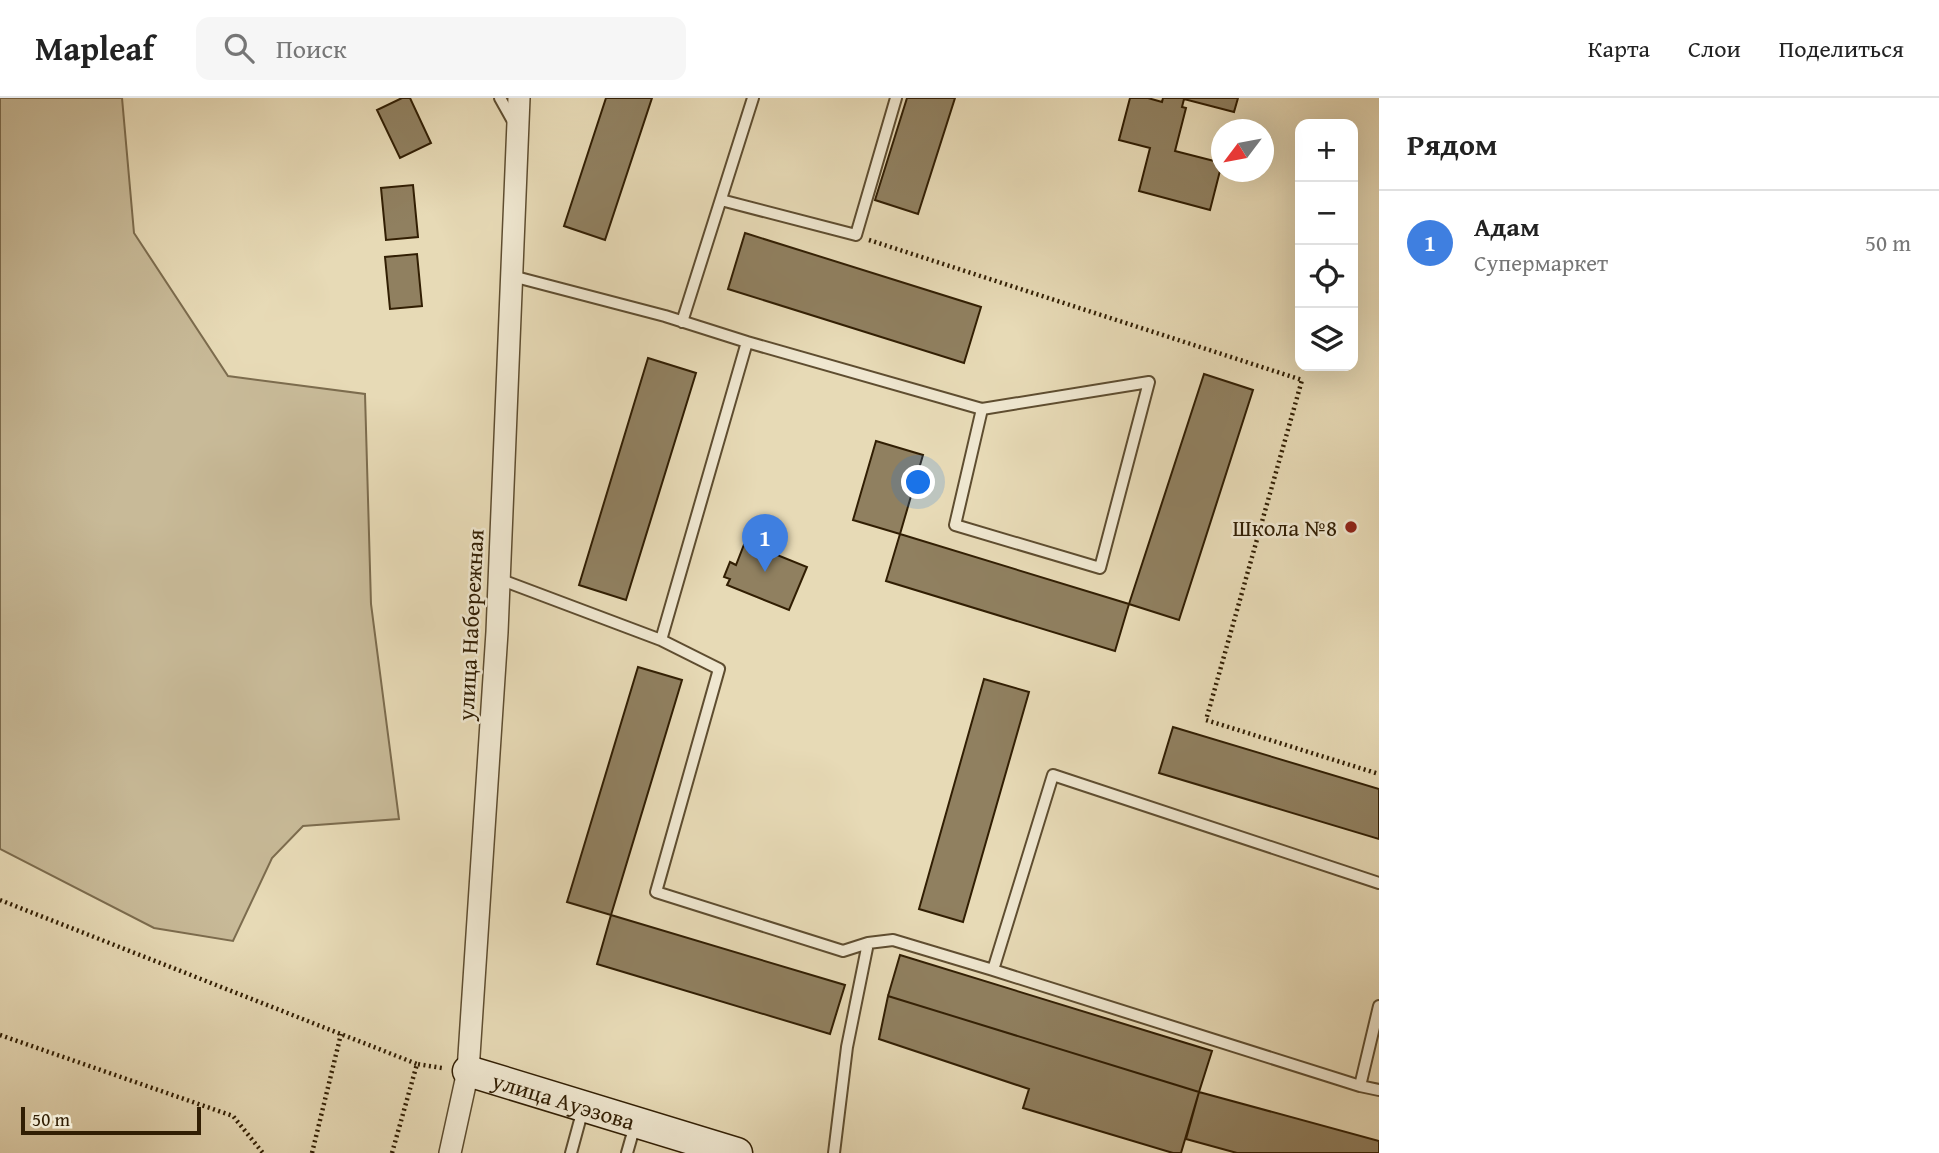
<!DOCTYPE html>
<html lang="ru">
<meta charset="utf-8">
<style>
:root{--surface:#fff;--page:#f6f6f6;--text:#222;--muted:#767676;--line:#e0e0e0;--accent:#8f2418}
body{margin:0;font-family:"Gentium Book Plus",serif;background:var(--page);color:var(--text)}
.controls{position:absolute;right:21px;top:21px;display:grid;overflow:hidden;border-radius:14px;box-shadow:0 7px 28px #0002}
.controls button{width:63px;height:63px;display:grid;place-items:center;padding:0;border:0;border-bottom:2px solid var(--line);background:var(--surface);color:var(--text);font:35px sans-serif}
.compass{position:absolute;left:1211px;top:21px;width:63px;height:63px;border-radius:50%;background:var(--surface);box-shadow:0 7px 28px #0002;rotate:238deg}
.scale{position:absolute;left:21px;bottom:18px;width:180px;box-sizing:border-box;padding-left:7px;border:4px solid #311e03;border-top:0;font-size:19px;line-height:24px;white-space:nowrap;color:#311e03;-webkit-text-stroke:5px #efe7d0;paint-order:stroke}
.you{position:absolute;left:919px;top:385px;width:24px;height:24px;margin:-18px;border:5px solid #fff;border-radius:50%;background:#1a73e8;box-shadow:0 0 0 10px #1a73e833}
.badge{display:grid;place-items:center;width:46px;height:46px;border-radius:50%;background:var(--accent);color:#fff;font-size:23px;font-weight:700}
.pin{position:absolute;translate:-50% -58px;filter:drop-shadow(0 2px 4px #0008)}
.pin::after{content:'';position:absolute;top:37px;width:24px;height:21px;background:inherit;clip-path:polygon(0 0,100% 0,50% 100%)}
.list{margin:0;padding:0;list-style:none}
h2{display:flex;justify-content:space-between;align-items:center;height:91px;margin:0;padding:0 28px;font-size:30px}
h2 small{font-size:23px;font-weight:400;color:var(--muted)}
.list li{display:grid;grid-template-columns:46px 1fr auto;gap:21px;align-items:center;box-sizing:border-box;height:105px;padding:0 28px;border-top:2px solid var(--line)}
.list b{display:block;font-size:26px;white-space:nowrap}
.list p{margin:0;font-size:23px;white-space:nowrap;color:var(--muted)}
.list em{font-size:23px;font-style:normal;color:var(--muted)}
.icon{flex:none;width:38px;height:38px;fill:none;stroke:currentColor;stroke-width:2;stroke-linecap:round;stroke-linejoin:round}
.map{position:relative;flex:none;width:1379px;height:1055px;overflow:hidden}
header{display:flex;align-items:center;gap:42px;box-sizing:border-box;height:98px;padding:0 35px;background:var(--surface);border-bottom:2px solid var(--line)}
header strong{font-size:33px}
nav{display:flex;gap:38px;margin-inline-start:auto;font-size:24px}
.search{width:490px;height:63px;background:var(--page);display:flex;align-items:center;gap:18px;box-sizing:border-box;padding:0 24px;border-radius:14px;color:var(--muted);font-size:26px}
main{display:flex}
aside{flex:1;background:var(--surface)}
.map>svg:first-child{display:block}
</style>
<header>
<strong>Mapleaf</strong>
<div class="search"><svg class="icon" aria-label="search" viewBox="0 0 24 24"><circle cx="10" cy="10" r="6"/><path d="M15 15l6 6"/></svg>Поиск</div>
<nav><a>Карта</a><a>Слои</a><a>Поделиться</a></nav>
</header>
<main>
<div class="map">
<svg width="1379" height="1055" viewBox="0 0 1379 1055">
<rect width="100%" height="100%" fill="#e7dab6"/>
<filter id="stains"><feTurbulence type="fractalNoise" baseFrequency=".00286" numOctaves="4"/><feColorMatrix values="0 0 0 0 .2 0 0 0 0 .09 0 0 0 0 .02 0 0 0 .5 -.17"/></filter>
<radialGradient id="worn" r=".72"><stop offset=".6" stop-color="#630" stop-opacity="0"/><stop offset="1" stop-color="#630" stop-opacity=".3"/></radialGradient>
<path fill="#c8ba98" stroke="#7c6c4e" stroke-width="2" d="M0 0H122L134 135 228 278 365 296 371 506 399 721 303 728 272 760 233 843 154 830 0 751Z"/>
<path fill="#908060" stroke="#311e03" stroke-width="2" d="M402 0H410L431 45 400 60 377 12Z
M606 0H652L605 142 564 128Z
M907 0H955L918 116 875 102Z
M1130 0H1148L1162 4 1163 0H1238L1234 14 1184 1 1182 9 1186 10 1175 53 1222 65 1210 112 1139 93 1150 50 1119 42Z
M413 87 418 139 386 142 381 90Z
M745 135 981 209 964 265 728 191Z
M417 156 422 208 390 211 385 159Z
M648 260 696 275 626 502 579 487Z
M1204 276 1253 292 1179 522 1129 506Z
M876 343 923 357 900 436 853 422Z
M900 436 1129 506 1115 553 886 483Z
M745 444 807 469 789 512 727 487 730 481 724 479 730 464 736 467Z
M638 569 682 582 611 817 567 804Z
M984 581 1029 594 963 824 919 811Z
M1173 629 1379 691V741L1159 675Z
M611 817 845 887 830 936 597 866Z
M900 857 1212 953 1199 994 888 898Z
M888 898 1199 994 1181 1055H1173L1023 1010 1029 991 879 941Z
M1199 994 1379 1043V1055H1237L1186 1041Z"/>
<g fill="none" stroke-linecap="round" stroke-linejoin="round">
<g stroke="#5e4d30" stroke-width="14">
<path id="lane" d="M500 0 514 25
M721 102 856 137 896 0
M682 224 753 0
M747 244 982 311 1149 284 1100 470 955 427 982 311
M499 481 661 542 747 244 665 218 512 178
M661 542 719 571 656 794 843 853 868 845 893 842 993 872 1053 677 1379 785
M993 872 1360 988
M1379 908 1360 988 1379 992
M571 1055 583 1011
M627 1055 635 1027
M834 1055 847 949 868 845"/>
</g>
<g stroke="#5e4d30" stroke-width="24">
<path id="street" d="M450 1055 468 973 497 534 519 0"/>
</g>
<g stroke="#311e03" stroke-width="33">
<g id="secondary">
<path id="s1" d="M468 973 737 1055"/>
</g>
</g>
<path stroke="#311e03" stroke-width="4.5" stroke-dasharray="2 3.5" stroke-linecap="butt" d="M869 142 1302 282 1206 622 1379 676
M0 802 417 966
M0 937 233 1018 263 1055
M312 1055 341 936
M392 1055 417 966 442 970"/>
<use href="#lane" stroke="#efe7d0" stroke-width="10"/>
<use href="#street" stroke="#efe7d0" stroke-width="21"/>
<use href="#secondary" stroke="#efe7d0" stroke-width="30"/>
</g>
<circle fill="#8f2418" stroke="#efe7d0" stroke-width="2.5" cx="1351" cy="429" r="7"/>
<g text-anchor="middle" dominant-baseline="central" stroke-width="5" stroke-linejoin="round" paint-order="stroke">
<g font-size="23" fill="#311e03" stroke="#efe7d0" text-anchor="end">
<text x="1337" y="429">Школа №8</text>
</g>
<g font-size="23" fill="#311e03" stroke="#efe7d0">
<text transform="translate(470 527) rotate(-87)">улица Набережная</text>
<text stroke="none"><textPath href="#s1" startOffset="100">улица Ауэзова</textPath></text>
</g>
</g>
<rect width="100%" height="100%" filter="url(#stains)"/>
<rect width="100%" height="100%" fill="url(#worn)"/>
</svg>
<div class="controls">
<button>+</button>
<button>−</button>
<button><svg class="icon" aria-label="locate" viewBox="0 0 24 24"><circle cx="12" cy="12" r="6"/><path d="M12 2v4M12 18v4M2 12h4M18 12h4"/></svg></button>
<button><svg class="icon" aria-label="layers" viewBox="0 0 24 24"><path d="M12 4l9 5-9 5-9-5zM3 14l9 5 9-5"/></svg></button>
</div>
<svg class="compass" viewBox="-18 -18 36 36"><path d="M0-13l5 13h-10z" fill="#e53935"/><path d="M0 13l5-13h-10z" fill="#767676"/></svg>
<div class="scale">50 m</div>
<div class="you"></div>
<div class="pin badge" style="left:765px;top:474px;background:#3f7fe0">1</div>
</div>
<aside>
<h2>Рядом<small></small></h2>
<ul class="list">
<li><span class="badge" style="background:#3f7fe0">1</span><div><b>Адам</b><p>Супермаркет</p></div><em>50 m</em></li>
</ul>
</aside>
</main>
